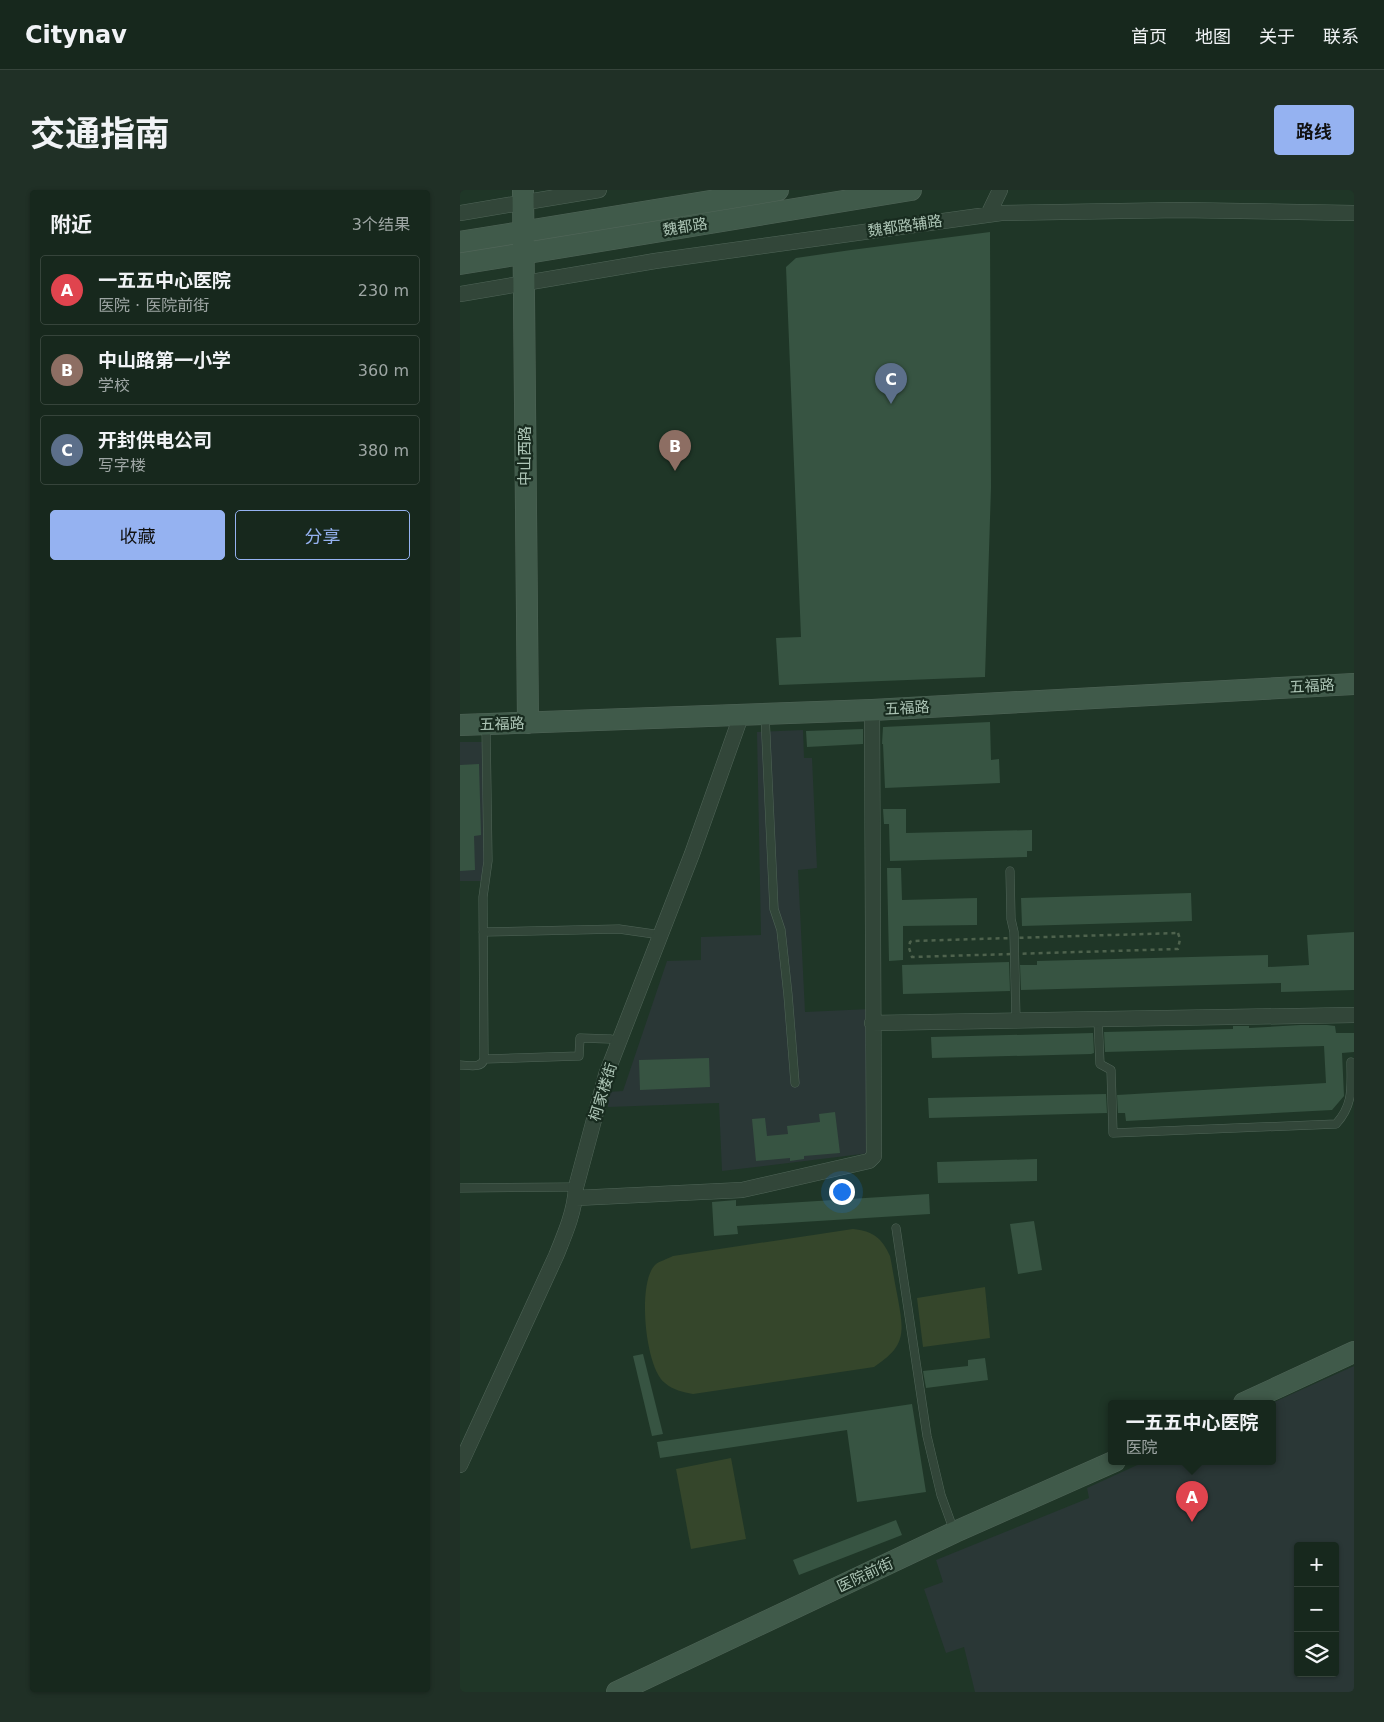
<!DOCTYPE html>
<html lang="zh">
<meta charset="utf-8">
<style>
:root{--surface:#17281d;--page:#203026;--text:#f1f3f6;--muted:#9ea6a4;--line:#36443b;--accent:#95b2f1}
body{margin:0;font-family:"DejaVu Sans","Noto Sans SC",sans-serif;background:var(--page);color:var(--text)}
.controls{position:absolute;right:15px;bottom:15px;display:grid;overflow:hidden;border-radius:5px;box-shadow:0 1px 4px #0004}
.controls button{width:45px;height:45px;display:grid;place-items:center;padding:0;border:0;border-bottom:1px solid var(--line);background:var(--surface);color:var(--text);font:25px sans-serif}
.you{position:absolute;left:381px;top:1001px;width:18px;height:18px;margin:-12px;border:4px solid #fff;border-radius:50%;background:#1a73e8;box-shadow:0 0 0 8px #1a73e833}
.badge{display:grid;place-items:center;width:32px;height:32px;border-radius:50%;background:var(--accent);color:#fff;font-size:16px;font-weight:700}
.pin{position:absolute;translate:-50% -41px;filter:drop-shadow(0 1px 2px #0008)}
.pin::after{content:'';position:absolute;top:26px;width:18px;height:15px;background:inherit;clip-path:polygon(0 0,100% 0,50% 100%)}
.popup{position:absolute;left:648px;top:1210px;width:168px;height:65px;box-sizing:border-box;display:grid;place-content:center;border-radius:5px;background:var(--surface);filter:drop-shadow(0 1px 4px #0005);font-size:16px;white-space:nowrap;color:var(--muted)}
.popup b{font-size:19px;color:var(--text)}
.popup::after{content:'';position:absolute;left:50%;top:100%;margin-left:-10px;border:10px solid transparent;border-top-color:var(--surface)}
.list{margin:0;padding:0;list-style:none}
h2{display:flex;justify-content:space-between;align-items:center;height:65px;margin:0;padding:0 20px;font-size:21px}
h2 small{font-size:16px;font-weight:400;color:var(--muted)}
.list li{display:grid;grid-template-columns:32px 1fr auto;gap:15px;align-items:center;box-sizing:border-box;height:70px;margin:0 10px 10px;padding:0 10px;border:1px solid var(--line);border-radius:5px}
.list b{display:block;font-size:19px;white-space:nowrap}
.list p{margin:0;font-size:16px;white-space:nowrap;color:var(--muted)}
.list em{font-size:16px;font-style:normal;color:var(--muted)}
.actions{display:flex;gap:10px;padding:15px 20px}
.actions a{flex:1;padding:11px 0;border:1px solid var(--accent);border-radius:5px;text-align:center;font-size:18px;color:var(--accent)}
.actions .main{background:var(--accent);color:#111}
.icon{flex:none;width:28px;height:28px;fill:none;stroke:currentColor;stroke-width:2;stroke-linecap:round;stroke-linejoin:round}
.map{position:relative;flex:none;width:894px;height:1502px;overflow:hidden;border-radius:5px}
header{display:flex;align-items:center;gap:30px;box-sizing:border-box;height:70px;padding:0 25px;background:var(--surface);border-bottom:1px solid var(--line)}
header strong{font-size:24px}
nav{display:flex;gap:28px;margin-inline-start:auto;font-size:18px}
.intro{display:flex;align-items:center;justify-content:space-between;box-sizing:border-box;height:120px;padding:0 30px}
h1{margin:0;font-size:35px}
.button{padding:12px 22px;border-radius:5px;background:var(--accent);color:#111;font-size:18px;font-weight:700}
main{display:flex;gap:30px;padding:0 30px}
aside{flex:1;background:var(--surface);border-radius:5px;box-shadow:0 1px 4px #0004}
.map>svg:first-child{display:block}
</style>
<header>
<strong>Citynav</strong>
<nav><a>首页</a><a>地图</a><a>关于</a><a>联系</a></nav>
</header>
<div class="intro"><h1>交通指南</h1><a class="button">路线</a></div>
<main>
<aside>
<h2>附近<small>3个结果</small></h2>
<ul class="list">
<li><span class="badge" style="background:#e0444e">A</span><div><b>一五五中心医院</b><p>医院 · 医院前街</p></div><em>230 m</em></li>
<li><span class="badge" style="background:#8d6e63">B</span><div><b>中山路第一小学</b><p>学校</p></div><em>360 m</em></li>
<li><span class="badge" style="background:#5c6f8a">C</span><div><b>开封供电公司</b><p>写字楼</p></div><em>380 m</em></li>
</ul>
<div class="actions"><a class="main">收藏</a><a>分享</a></div>
</aside>
<div class="map">
<svg width="894" height="1502" viewBox="0 0 894 1502">
<rect width="100%" height="100%" fill="#1f3627"/>
<path fill="#2a3736" fill-rule="evenodd" d="M343 540 344 568H352L357 678 338 680 345 822 410 819V963L262 981 259 913 148 917V902L163 901 207 771 241 770V747L301 745 297 542Z
M0 552H23L25 670 22 691H0Z
M894 1176V1502H515L504 1457 486 1463 464 1399 483 1392 476 1370 629 1308 627 1298 686 1271H812V1213ZM838 1356H875V1483H838Z"/>
<path fill="#35462b" d="M393 1039C413 1041 422 1048 430 1066 433 1081 435 1095 438 1109 444 1143 446 1156 414 1177L233 1204C223 1202 213 1200 205 1193 185 1178 177 1093 195 1075 199 1071 208 1069 213 1066Z
M525 1097 530 1148 463 1157 457 1108Z
M271 1268 286 1349 231 1359 216 1279Z"/>
<path fill="#375442" d="M530 42 531 297 525 487 319 495 316 448 341 447 326 77 336 68 391 60Z
M530 532 531 570 539 569 540 593 425 598 423 554H422L423 537Z
M403 539V554L347 557 346 541Z
M19 574 21 645 14 646 15 680 0 681V575Z
M423 619H446V643L572 640V661H567V667L430 671 429 634H424Z
M427 678H441L442 710 517 708V735L443 736V770L429 771Z
M731 703 732 731 562 736 561 708Z
M894 742V800L821 802V793L561 800 560 775H577V771L808 765V777L849 775 847 745Z
M549 772 550 801 443 804 442 775Z
M840 835H867L875 836 876 843H894V862L882 863 884 906 872 920 666 931 665 923H658L657 905 866 893 864 856 645 862 644 842 773 839V836H789V838Z
M633 843 634 863 631 864 472 868 471 847Z
M249 868 250 897 180 900 179 870Z
M646 904 647 923 469 928 468 908Z
M375 922 380 963 344 966V969L330 971V968L296 971 292 929 305 928 307 946 328 944 327 936 360 932 359 924Z
M577 969V991L478 993 477 972Z
M469 1004 470 1024 277 1036 278 1044 254 1046 252 1012 276 1010V1016Z
M574 1031 582 1080 558 1084 550 1034Z
M183 1164 203 1244 192 1246 173 1166Z
M525 1168 528 1190 466 1198 463 1181 508 1176V1170Z
M452 1214 466 1302 397 1312 387 1240 200 1268 197 1252Z
M436 1330 442 1345 339 1385 333 1370Z"/>
<g fill="none" stroke-linecap="round" stroke-linejoin="round">
<g stroke="#506558" stroke-width="9">
<path id="lane" d="M305 525 314 719 321 740 328 805 335 893
M550 681 551 729 554 742 556 830
M23 742 159 739 201 745
M638 829 640 874 651 880 653 943 876 934C894 914 891 897 891 872
M24 869 119 866 120 848 150 849 160 851
M0 875C8 875 22 879 24 869L23 707 28 671 26 537
M0 998 116 997
M436 1038 467 1246 481 1305 494 1341"/>
</g>
<g stroke="#506558" stroke-width="16">
<path id="street" d="M0 23 139 0
M528 25 540 0
M0 104 195 71 541 23 720 20 894 23
M412 833 894 825
M116 1008 282 1000 409 971 414 966 412 520
M0 1275 96 1066C105 1044 115 1021 116 997L146 885 232 664 281 526"/>
</g>
<g stroke="#506558" stroke-width="22">
<path id="secondary" d="M63 0 68 533
M0 52 318 0
M0 74 451 0
M0 535 412 520 894 494
M784 1213 894 1162
M157 1502 495 1342 655 1271"/>
</g>
<path stroke="#4e624d" stroke-width="2.5" stroke-dasharray="4 4" stroke-linecap="butt" d="M718 743 720 749 718 759 452 767 449 758 450 752 452 751Z"/>
<use href="#lane" stroke="#324639" stroke-width="8"/>
<use href="#street" stroke="#324639" stroke-width="15"/>
<use href="#secondary" stroke="#405a4a" stroke-width="21"/>
</g>
<g text-anchor="middle" dominant-baseline="central" stroke-width="4.5" stroke-linejoin="round" paint-order="stroke">
<g font-size="15" fill="#acc4b5" stroke="#182b1f">
<text transform="translate(445 36) rotate(-8)">魏都路辅路</text>
<text transform="translate(225 37) rotate(-9)">魏都路</text>
<text transform="translate(65 266) rotate(-90)">中山西路</text>
<text transform="translate(852 496) rotate(-3)">五福路</text>
<text transform="translate(447 518) rotate(-3)">五福路</text>
<text transform="translate(42 534) rotate(-2)">五福路</text>
<text transform="translate(143 902) rotate(-73)">柯家楼街</text>
<text transform="translate(405 1385) rotate(-25)">医院前街</text>
</g>
</g>
</svg>
<div class="controls">
<button>+</button>
<button>−</button>
<button><svg class="icon" aria-label="layers" viewBox="0 0 24 24"><path d="M12 4l9 5-9 5-9-5zM3 14l9 5 9-5"/></svg></button>
</div>
<div class="you"></div>
<div class="pin badge" style="left:732px;top:1332px;background:#e0444e">A</div>
<div class="popup"><b>一五五中心医院</b>医院</div>
<div class="pin badge" style="left:215px;top:281px;background:#8d6e63">B</div>
<div class="pin badge" style="left:431px;top:214px;background:#5c6f8a">C</div>
</div>
</main>
